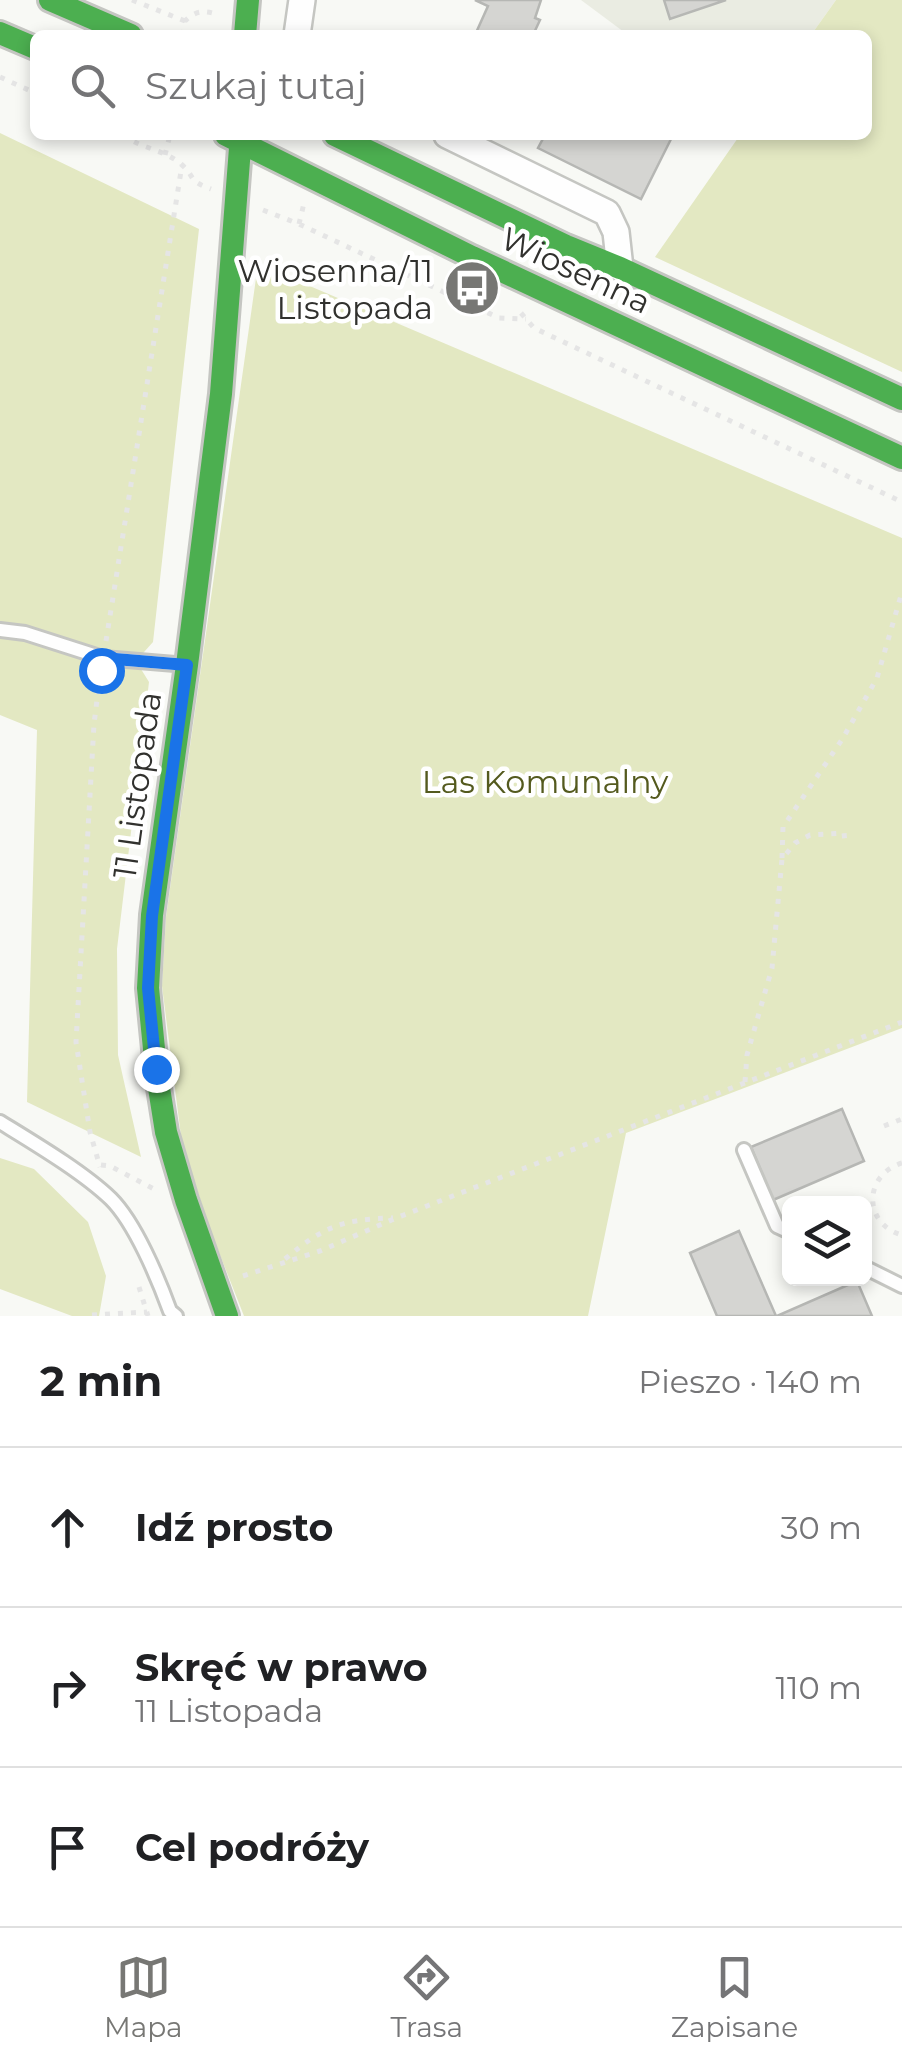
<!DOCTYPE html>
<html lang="pl">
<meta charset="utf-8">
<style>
:root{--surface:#fff;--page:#f2f2f2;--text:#202124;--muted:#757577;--line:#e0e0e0;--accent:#777774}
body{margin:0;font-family:Montserrat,sans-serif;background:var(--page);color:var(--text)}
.controls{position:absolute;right:30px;bottom:30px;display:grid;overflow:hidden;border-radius:15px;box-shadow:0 5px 15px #0003}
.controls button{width:90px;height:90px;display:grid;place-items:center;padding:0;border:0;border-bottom:2px solid var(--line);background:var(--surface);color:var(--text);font:50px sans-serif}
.stop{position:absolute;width:30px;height:30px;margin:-22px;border:8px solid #1a73e8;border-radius:50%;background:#fff}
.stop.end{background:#1a73e8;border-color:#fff;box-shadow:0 2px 10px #0008}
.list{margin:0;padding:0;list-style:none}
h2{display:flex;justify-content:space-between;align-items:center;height:130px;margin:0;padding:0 40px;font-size:42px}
h2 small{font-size:32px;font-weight:400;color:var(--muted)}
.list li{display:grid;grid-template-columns:65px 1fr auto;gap:30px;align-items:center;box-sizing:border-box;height:160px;padding:0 40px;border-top:2px solid var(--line)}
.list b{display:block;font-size:38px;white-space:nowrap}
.list p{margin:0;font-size:32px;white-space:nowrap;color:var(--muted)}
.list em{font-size:32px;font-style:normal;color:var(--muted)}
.icon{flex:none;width:55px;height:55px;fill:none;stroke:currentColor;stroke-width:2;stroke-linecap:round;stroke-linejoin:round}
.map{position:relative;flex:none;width:902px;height:1316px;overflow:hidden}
.search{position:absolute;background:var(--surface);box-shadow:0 5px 15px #0003;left:30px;right:30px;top:30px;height:110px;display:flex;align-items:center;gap:25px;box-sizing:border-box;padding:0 35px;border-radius:15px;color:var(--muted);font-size:38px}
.sheet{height:610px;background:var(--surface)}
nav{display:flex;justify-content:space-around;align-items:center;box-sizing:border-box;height:140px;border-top:2px solid var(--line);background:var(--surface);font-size:28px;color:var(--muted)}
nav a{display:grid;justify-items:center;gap:5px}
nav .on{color:var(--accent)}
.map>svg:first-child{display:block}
</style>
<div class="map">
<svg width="902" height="1316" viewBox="0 0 902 1316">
<rect width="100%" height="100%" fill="#f8f9f5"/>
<path fill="#eaece2" d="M581 0H836L811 35H628Z"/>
<path fill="#e3e8c2" d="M836 0H902V372L655 257 740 135H867V35H811Z
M0 133 199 229 153 642 136 661 149 682 117 949 118 1055 141 1157 27 1102 37 730 0 715Z
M258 264 902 538V1028L626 1133 588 1316H244L211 1232 182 1144 162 986 166 917Z
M0 1158 34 1169 88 1222 106 1276 99 1316H72L0 1289Z"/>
<path fill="#d5d5d2" stroke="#b6b7b4" stroke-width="2.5" d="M475 0H541L535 18 540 20 533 35H475L488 6Z
M664 0H726L670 19Z
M545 135H673L641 199 538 148Z
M842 1109 864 1161 773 1200 751 1147Z
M739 1231 776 1316H717L690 1253Z
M857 1281 872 1316H777Z"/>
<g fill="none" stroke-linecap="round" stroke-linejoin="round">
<g stroke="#c5c6c2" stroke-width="18">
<path id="lane" d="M0 630 25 633 103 658 187 665
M0 1122C34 1143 83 1172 111 1199 135 1223 158 1278 170 1311L176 1316
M744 1150 777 1226 790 1232
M864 1267 902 1286"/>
</g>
<g stroke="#c5c6c2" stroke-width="30">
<path id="street" d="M297 35 302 0
M447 135 607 213 616 232 620 268"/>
</g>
<g stroke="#c5c6c2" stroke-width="28">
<path id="fast" d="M50 0 131 35
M0 33 35 48
M245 35 248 0
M226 135 472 257 902 458
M335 135 566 246 620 268 902 399
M227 1316 186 1200 166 1132 156 1069 148 988 152 915 187 665 221 394 241 135"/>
</g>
<path stroke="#e5e5e5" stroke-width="5" stroke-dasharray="5 8" stroke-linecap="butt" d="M132 0 185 21
M183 35 185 21C196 10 205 10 219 15
M0 77 35 93
M123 135C140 148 165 150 181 164 197 178 186 180 211 189
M165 155 170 135
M263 210 299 224 499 318 526 319
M299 224 304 203
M521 313 534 328 902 502
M106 641 182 165
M100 676 94 724 76 1042 90 1132 100 1167
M782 858 783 827 843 738 877 678 902 592
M745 1082 747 1055 772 968 782 859 795 843 810 835 844 833 845 842
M884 1126 902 1119
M902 1163C863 1175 863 1224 902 1235
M101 1165 110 1166 154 1189
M285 1259C323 1227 342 1219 393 1218
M243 1276 320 1251 396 1218 902 1022
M139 1287 148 1316
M92 1315 147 1312"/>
<use href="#lane" stroke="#fefefe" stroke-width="12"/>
<use href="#street" stroke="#fefefe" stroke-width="25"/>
<use href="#fast" stroke="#4caf50" stroke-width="22"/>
</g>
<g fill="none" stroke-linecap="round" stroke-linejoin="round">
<path stroke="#1a73e8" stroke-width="12" d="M101 670 103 658 187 665 152 916 148 988 156 1069"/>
</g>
<defs>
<g id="bus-disc" transform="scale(2.875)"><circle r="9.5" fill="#777774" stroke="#fff"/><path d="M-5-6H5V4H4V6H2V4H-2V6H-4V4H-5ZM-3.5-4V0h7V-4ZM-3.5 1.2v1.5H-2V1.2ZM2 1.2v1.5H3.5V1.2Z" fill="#fff"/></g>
</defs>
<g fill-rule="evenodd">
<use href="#bus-disc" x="472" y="288"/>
</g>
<g text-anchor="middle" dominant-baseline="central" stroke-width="9" stroke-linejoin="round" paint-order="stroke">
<g font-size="32" fill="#31312e" stroke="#fff" text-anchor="end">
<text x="433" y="270">Wiosenna/11<tspan x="433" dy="37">Listopada</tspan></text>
</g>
<g font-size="32" fill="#31312e" stroke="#fff">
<text transform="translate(576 270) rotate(25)">Wiosenna</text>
<text transform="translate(137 785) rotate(-82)">11 Listopada</text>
</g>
<g font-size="32" fill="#545a1e" stroke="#fff">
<text x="545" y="781">Las Komunalny</text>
</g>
</g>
</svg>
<div class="controls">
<button><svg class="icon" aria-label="layers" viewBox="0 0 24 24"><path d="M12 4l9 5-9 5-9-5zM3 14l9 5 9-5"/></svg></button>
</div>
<div class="stop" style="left:101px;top:670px"></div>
<div class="stop end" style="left:156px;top:1069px"></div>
<div class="search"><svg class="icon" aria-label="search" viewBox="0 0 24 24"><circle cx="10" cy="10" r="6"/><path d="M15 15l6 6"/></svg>Szukaj tutaj</div>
</div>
<section class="sheet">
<h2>2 min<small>Pieszo · 140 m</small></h2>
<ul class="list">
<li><svg class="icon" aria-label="ahead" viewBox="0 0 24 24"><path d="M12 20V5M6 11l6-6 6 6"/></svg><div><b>Idź prosto</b></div><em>30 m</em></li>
<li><svg class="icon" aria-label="right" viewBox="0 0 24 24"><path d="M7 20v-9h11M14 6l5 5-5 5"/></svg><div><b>Skręć w prawo</b><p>11 Listopada</p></div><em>110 m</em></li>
<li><svg class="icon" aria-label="arrive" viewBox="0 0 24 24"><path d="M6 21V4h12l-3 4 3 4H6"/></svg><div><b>Cel podróży</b></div></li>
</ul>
</section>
<nav>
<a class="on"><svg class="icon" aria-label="map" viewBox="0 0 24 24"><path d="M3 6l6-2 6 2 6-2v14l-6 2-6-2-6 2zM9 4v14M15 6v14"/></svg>Mapa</a>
<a><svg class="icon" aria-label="directions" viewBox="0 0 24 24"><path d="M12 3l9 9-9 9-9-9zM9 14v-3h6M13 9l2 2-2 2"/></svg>Trasa</a>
<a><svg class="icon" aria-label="saved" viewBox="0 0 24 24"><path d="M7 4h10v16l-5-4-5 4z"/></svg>Zapisane</a>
</nav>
